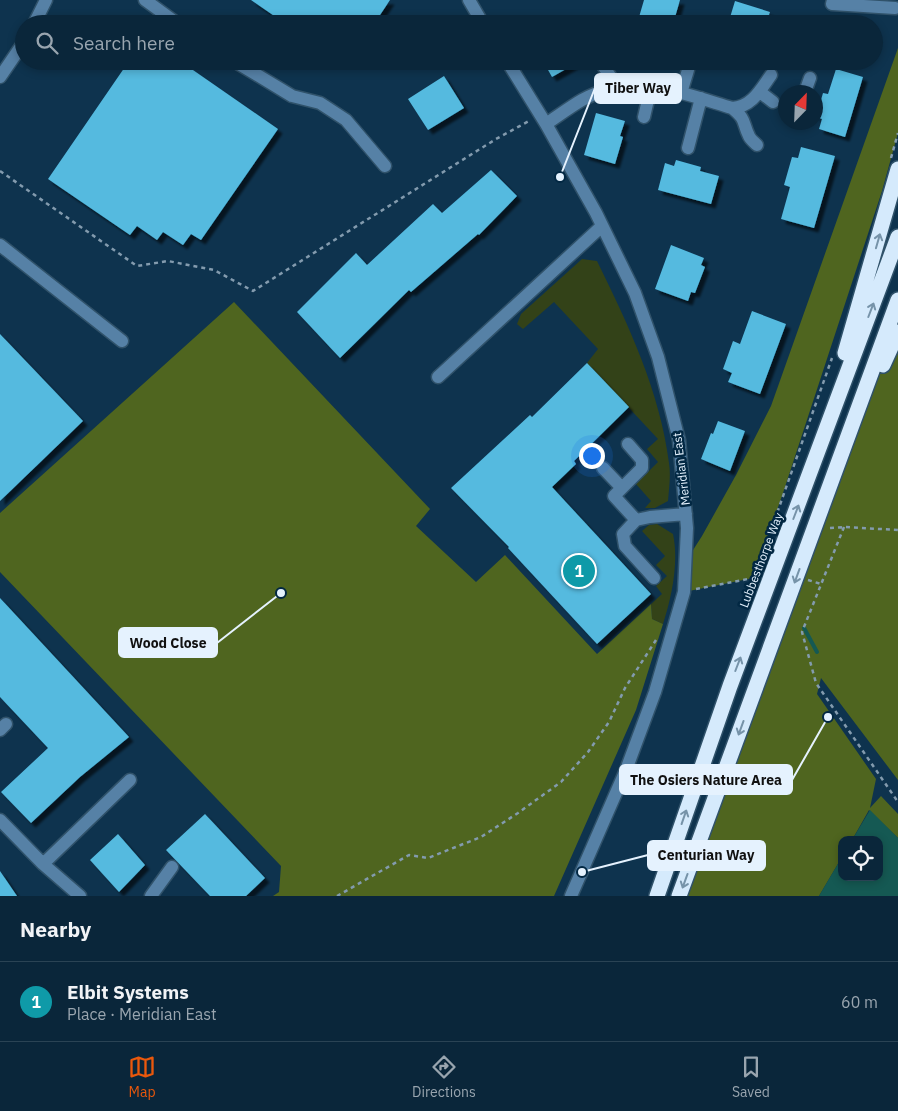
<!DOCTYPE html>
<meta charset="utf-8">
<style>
:root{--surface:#0a263a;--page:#183245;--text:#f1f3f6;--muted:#99a5af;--line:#2a4354;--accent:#ea580c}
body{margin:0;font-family:"IBM Plex Sans",sans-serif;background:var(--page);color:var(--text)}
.controls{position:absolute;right:15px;bottom:15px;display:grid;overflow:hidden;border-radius:10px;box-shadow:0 2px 8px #0003}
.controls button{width:45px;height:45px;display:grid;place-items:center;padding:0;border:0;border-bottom:1px solid var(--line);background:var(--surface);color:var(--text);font:25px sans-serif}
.compass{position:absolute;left:778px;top:85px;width:45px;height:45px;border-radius:50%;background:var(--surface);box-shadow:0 2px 8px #0003;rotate:23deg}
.you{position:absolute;left:591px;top:455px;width:18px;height:18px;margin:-12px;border:4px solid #fff;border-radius:50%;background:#1a73e8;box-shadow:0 0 0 8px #1a73e833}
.badge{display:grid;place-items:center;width:32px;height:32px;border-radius:50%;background:var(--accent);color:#fff;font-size:16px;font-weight:700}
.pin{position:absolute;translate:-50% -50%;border:2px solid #fff;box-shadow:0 1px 5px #0006}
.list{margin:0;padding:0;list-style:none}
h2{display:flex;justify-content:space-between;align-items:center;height:65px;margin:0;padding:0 20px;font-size:21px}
h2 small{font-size:16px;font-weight:400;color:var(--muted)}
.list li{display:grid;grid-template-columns:32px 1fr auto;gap:15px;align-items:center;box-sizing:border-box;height:80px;padding:0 20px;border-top:1px solid var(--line)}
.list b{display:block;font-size:19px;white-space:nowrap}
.list p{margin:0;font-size:16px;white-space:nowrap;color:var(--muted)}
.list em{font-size:16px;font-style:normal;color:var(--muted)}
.icon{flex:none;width:28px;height:28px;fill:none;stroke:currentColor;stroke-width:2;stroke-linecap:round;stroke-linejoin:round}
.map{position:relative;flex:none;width:898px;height:896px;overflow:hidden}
.search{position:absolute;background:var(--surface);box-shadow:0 2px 8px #0003;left:15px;right:15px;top:15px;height:55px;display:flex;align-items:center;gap:12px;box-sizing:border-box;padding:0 18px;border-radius:28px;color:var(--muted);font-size:19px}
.sheet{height:145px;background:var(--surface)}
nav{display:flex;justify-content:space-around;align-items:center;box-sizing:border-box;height:70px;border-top:1px solid var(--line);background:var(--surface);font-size:14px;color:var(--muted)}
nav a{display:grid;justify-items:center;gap:2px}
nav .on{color:var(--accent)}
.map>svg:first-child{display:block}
</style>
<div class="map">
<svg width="898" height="896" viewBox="0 0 898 896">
<defs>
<filter id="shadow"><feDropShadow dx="4.5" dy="4.5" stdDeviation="1" flood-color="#0009"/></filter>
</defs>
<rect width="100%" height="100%" fill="#0e334e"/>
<path fill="#334218" d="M582 259 597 261C629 326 660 392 669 463 671 475 669 489 668 501L655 508H645L651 501 636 484 658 462 647 449 658 439 587 363 598 349 554 302 523 329 517 324 521 314Z
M657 524 673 534C679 562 672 596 663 624L652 619 651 604 662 594 656 586 667 576 656 565 665 556 642 531 649 525Z"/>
<path fill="#4f651f" d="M898 48V133L882 191 783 493 753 578 684 592 686 561 702 536 736 475 771 406Z
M234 302 430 509 416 526 476 582 505 555 597 654 651 604 652 619 663 624 636 710 554 896H273L279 892 281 866 0 572V513Z
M898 332V780L821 678 817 694 876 779 870 808 881 796 898 814V838L869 810 852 840H842V857L819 896H679L834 475Z"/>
<path fill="#155953" d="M870 810 898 838V896H819L842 857V877H879V840H852Z"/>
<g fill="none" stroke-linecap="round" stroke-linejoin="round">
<path stroke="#155953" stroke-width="4" d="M804 628 817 652"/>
</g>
<path fill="#54badf" filter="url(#shadow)" d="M251 0H390L374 24H286Z
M644 0H680L673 24H637Z
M735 1 770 12 766 24H728Z
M129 61H180L278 129 201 240 191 234 183 245 163 232 157 240 137 226 130 235 48 179Z
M543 61H580L552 77Z
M836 69 863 77 845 137 819 129 822 119 816 117 823 93 828 94Z
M444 76 464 108 428 130 408 99Z
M596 113 625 121 620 136 623 137 615 164 584 155Z
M801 147 835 156 814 228 781 219 790 187 784 185 792 157 798 158Z
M676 160 701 167 700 171 719 176 711 204 658 190 665 163 674 166Z
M491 170 517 196 479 235 478 234 411 292 409 290 340 358 297 312 356 253 367 265 433 204 442 213Z
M671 245 704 258 701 265 705 267 695 293 691 292 688 301 655 289Z
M752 311 786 324 760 394 728 382 732 373 723 369 733 341 740 344Z
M0 334 83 421 0 501Z
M587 363 629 407 574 461 576 464 552 487 651 594 597 644 508 548 509 547 451 488 530 415 532 417Z
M718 421 745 431 730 471 701 459 711 433 713 434Z
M0 598 129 737 80 777 31 823 1 792 48 748 0 697Z
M205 814 265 878 246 896H210L166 850Z
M118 834 145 865 119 892 90 860Z
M0 871 17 896H0Z"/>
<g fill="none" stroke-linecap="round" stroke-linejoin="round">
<g stroke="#30526a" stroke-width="15">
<path id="minor" d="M145 0 178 24
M469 0 483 24
M833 0 832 4 895 8
M34 24 46 0
M234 61 292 96 320 103 346 120 385 166
M507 61 546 124 596 213 635 293 658 357 679 440 687 528 684 592 655 692 626 770 571 896
M600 61 610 76 614 89
M0 77 24 42
M760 92 773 102
M805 92 810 78
M681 93 688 70
M732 108C747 120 742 122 749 136 750 139 754 142 757 145
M644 117 651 87
M546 124C558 116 570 107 582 100 632 72 682 93 732 108 752 107 761 89 771 75
M688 148 701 98
M0 245 122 341
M438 377 602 226
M628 444 642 460V468L614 496 636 520 650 517 686 514
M603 468 622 488
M636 520 623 534 625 546 654 578
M0 730 6 724
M0 820 43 864 80 896
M43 864 130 780
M151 896 172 867"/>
</g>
<g stroke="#30526a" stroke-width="18">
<path id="highway" d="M845 353 898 169
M883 365 898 332
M657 896 730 686 898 237
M679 896 898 300"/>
</g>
<path stroke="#839bae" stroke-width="2.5" stroke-dasharray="4 4" stroke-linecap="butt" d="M891 158 898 133
M0 171 137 266 168 261 214 270 253 291 496 139 529 121
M844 527 802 632 816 683 898 802
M830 528 844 527 898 530
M808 580 821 584
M696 589 753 578
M748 595 832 358
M337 896 409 855 428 858 481 837 518 813 561 782 588 752 609 722 625 688 656 640"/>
<use href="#minor" stroke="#5681a6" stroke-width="12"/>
<use href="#highway" stroke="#d5eafc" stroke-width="15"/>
</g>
<defs><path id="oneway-shaft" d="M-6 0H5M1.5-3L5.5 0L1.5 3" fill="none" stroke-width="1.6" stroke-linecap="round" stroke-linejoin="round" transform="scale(1.25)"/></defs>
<g stroke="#7693a9">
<use href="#oneway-shaft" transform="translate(878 241) rotate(-74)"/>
<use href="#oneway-shaft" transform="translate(871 310) rotate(-69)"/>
<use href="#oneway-shaft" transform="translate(796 512) rotate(-69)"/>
<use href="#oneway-shaft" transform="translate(797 576) rotate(110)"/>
<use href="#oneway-shaft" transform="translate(738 664) rotate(-69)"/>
<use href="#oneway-shaft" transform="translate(741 728) rotate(110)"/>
<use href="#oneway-shaft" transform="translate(684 817) rotate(-71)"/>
<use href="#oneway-shaft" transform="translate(685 881) rotate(110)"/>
</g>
<g text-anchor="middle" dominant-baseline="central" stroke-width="5" stroke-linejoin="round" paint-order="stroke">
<g font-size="12" fill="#e5f2fe" stroke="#022843">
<text transform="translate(681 469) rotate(-97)">Meridian East</text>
<text transform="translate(761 560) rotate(-69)">Lubbesthorpe Way</text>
</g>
</g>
<path fill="none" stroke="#e5f2fe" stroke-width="2" d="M560 177L595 88M281 593L217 643M828 717L792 780M582 872L648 855"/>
<g fill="#e5f2fe" stroke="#022843" stroke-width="2">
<circle cx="560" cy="177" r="5"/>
<circle cx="281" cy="593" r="5"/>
<circle cx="828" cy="717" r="5"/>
<circle cx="582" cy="872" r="5"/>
</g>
<g fill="#e5f2fe" stroke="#e5f2fe" stroke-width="2">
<rect x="595" y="74" width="86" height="29" rx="5"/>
<rect x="119" y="628" width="98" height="29" rx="5"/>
<rect x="620" y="765" width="172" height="29" rx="5"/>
<rect x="648" y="841" width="117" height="29" rx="5"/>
</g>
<g font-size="14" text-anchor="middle" font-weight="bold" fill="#111">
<text x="638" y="93">Tiber Way</text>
<text x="168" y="648">Wood Close</text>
<text x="706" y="785">The Osiers Nature Area</text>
<text x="706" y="860">Centurian Way</text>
</g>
</svg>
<div class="controls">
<button><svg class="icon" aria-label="locate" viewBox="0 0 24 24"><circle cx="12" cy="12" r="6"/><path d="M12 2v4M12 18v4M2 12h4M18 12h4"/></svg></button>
</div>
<svg class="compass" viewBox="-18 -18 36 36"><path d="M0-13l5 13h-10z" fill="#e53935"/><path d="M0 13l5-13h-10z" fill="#99a5af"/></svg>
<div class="you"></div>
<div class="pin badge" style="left:579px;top:571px;background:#0f9aa8">1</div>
<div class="search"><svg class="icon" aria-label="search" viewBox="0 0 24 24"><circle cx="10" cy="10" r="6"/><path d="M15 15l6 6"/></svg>Search here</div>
</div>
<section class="sheet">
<h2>Nearby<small></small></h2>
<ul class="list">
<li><span class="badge" style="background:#0f9aa8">1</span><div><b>Elbit Systems</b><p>Place · Meridian East</p></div><em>60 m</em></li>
</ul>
</section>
<nav>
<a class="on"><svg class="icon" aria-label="map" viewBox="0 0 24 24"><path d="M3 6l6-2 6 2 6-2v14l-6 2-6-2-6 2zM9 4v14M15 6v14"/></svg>Map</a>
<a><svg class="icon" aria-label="directions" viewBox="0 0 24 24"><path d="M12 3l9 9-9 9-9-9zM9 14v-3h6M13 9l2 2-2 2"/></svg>Directions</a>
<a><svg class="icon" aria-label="saved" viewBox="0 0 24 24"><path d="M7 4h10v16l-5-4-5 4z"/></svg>Saved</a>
</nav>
